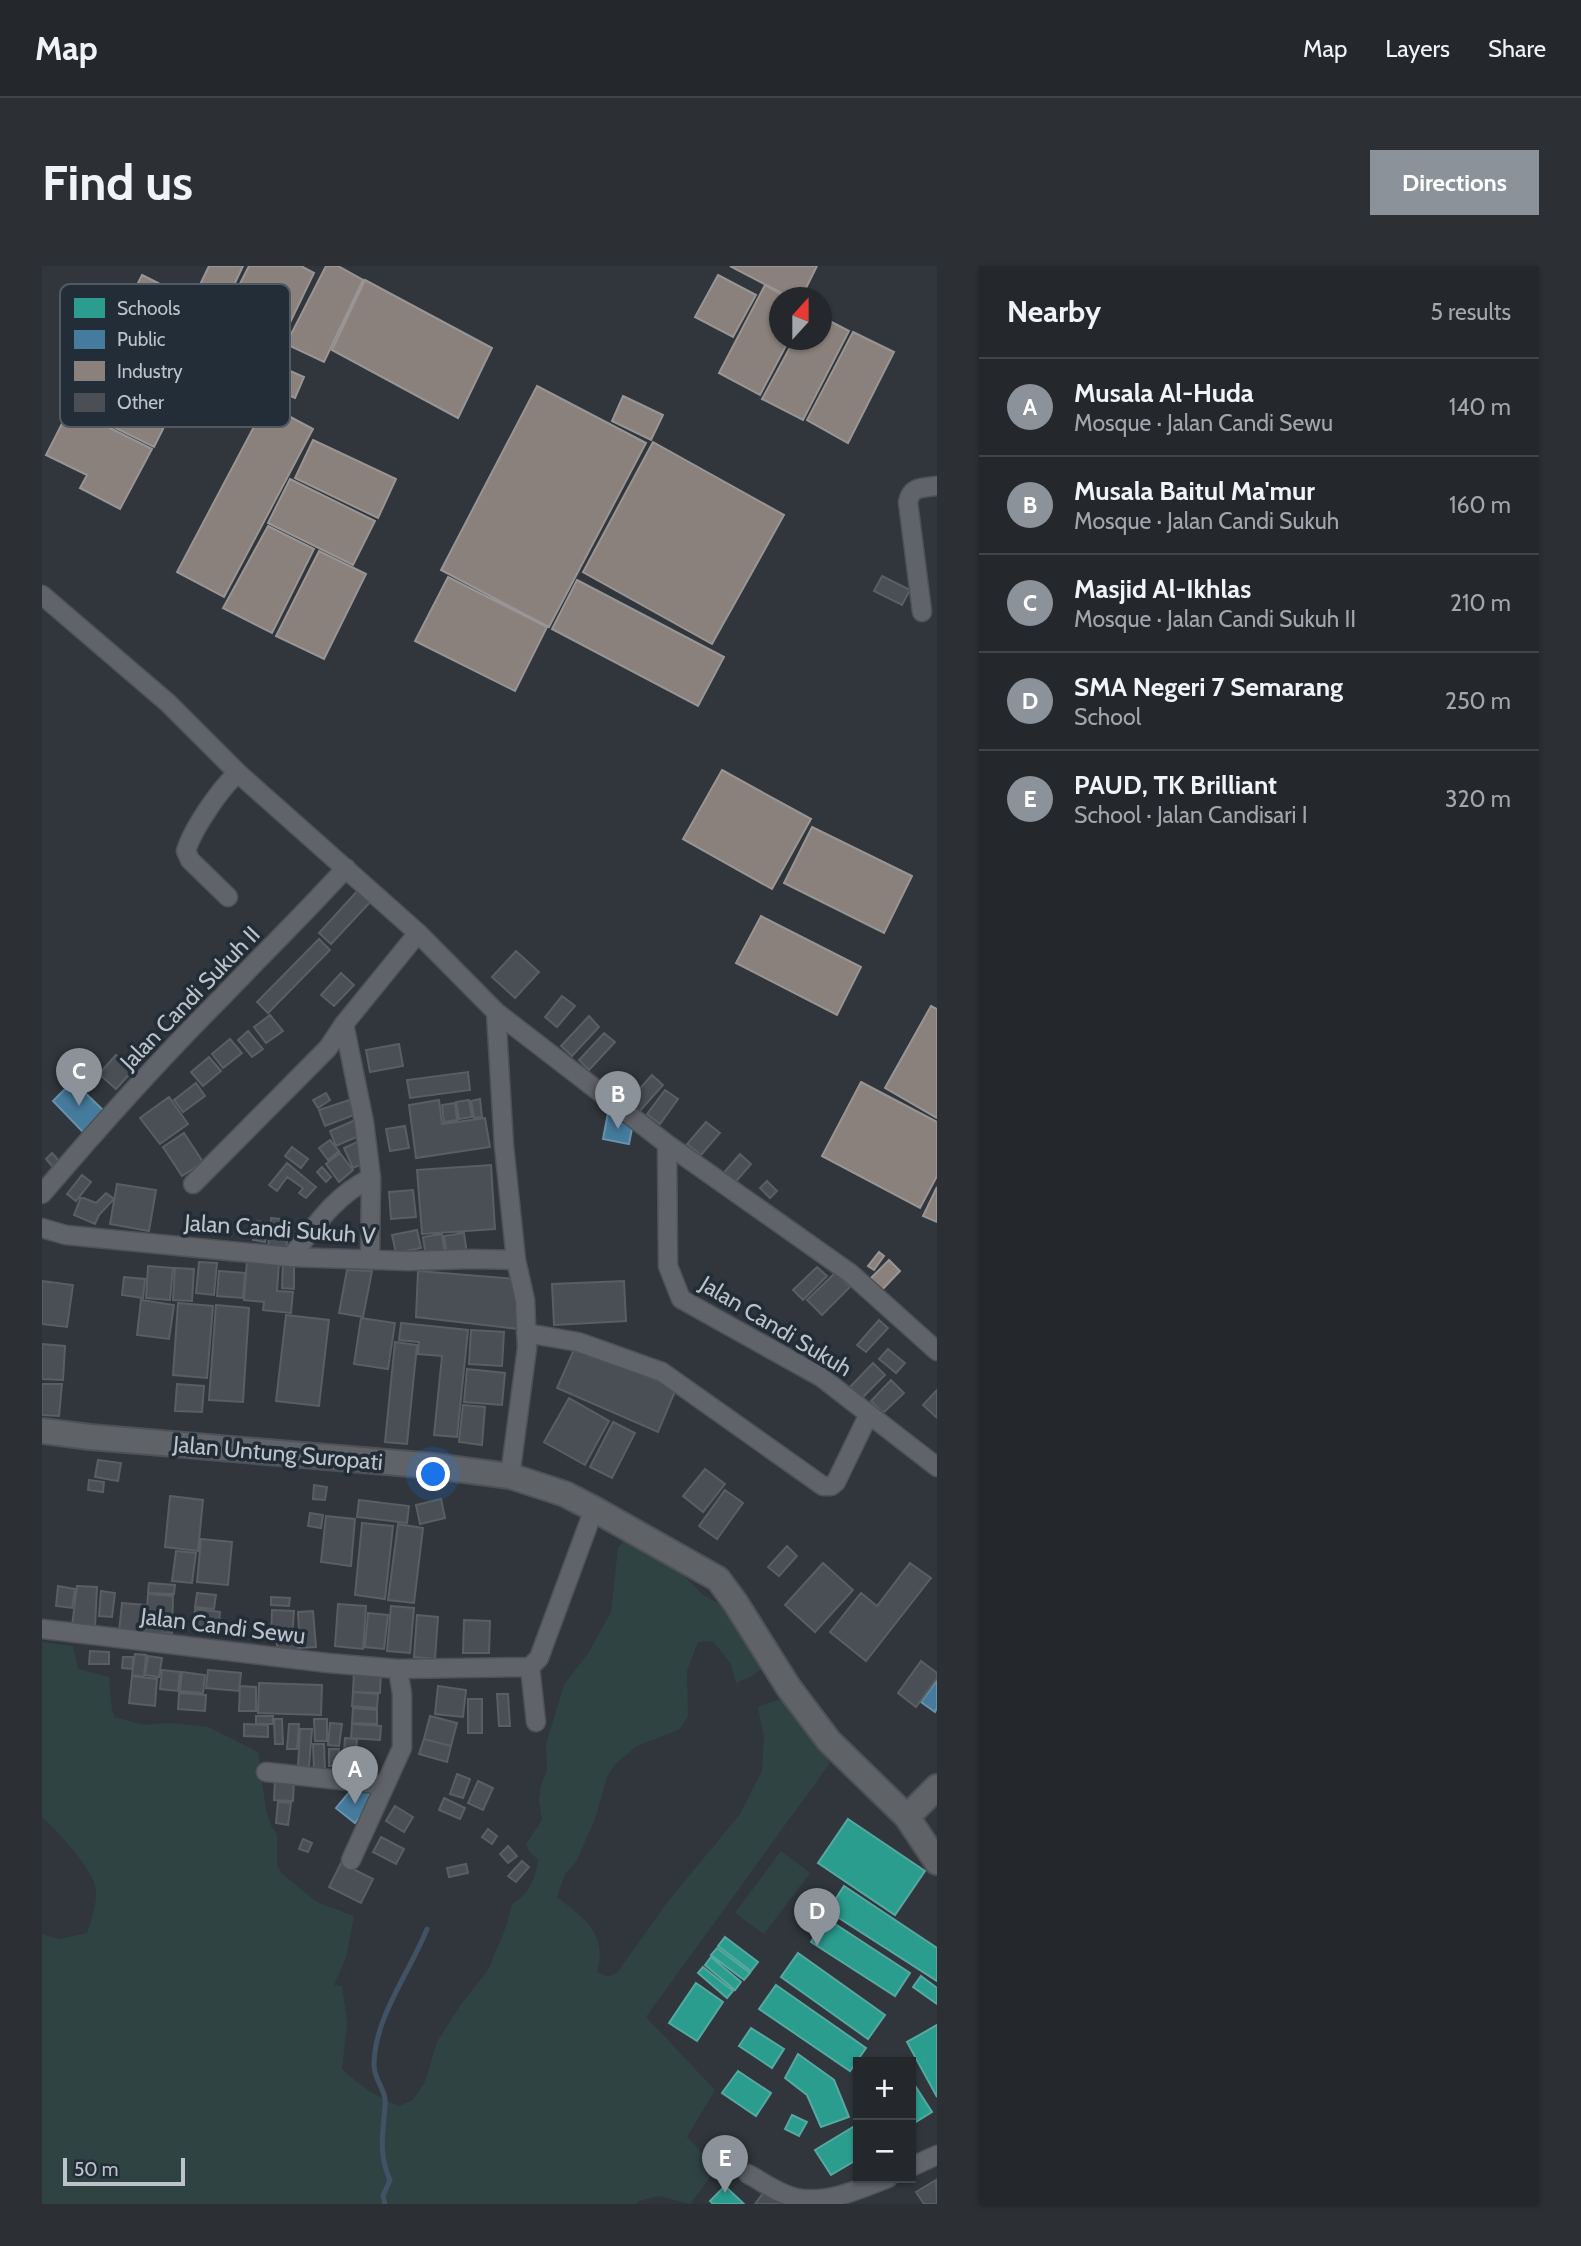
<!DOCTYPE html>
<meta charset="utf-8">
<style>
:root{--surface:#24282d;--page:#2c3035;--text:#f1f3f6;--muted:#a3a6aa;--line:#414449;--accent:#8b9299}
body{margin:0;font-family:Cabin,sans-serif;background:var(--page);color:var(--text)}
.controls{position:absolute;right:21px;bottom:21px;display:grid;overflow:hidden;border-radius:0px;box-shadow:0 2px 5px #0004}
.controls button{width:63px;height:63px;display:grid;place-items:center;padding:0;border:0;border-bottom:2px solid var(--line);background:var(--surface);color:var(--text);font:35px sans-serif}
.compass{position:absolute;left:727px;top:21px;width:63px;height:63px;border-radius:50%;background:var(--surface);box-shadow:0 2px 5px #0004;rotate:21deg}
.scale{position:absolute;left:21px;bottom:18px;width:122px;box-sizing:border-box;padding-left:7px;border:4px solid #bcc3cb;border-top:0;font-size:19px;line-height:24px;white-space:nowrap;color:#bcc3cb;-webkit-text-stroke:5px #232d37;paint-order:stroke}
.you{position:absolute;left:392px;top:1209px;width:24px;height:24px;margin:-18px;border:5px solid #fff;border-radius:50%;background:#1a73e8;box-shadow:0 0 0 10px #1a73e833}
.badge{display:grid;place-items:center;width:46px;height:46px;border-radius:50%;background:var(--accent);color:#fff;font-size:23px;font-weight:700}
.pin{position:absolute;translate:-50% -58px;filter:drop-shadow(0 2px 4px #0008)}
.pin::after{content:'';position:absolute;top:37px;width:24px;height:21px;background:inherit;clip-path:polygon(0 0,100% 0,50% 100%)}
.list{margin:0;padding:0;list-style:none}
h2{display:flex;justify-content:space-between;align-items:center;height:91px;margin:0;padding:0 28px;font-size:30px}
h2 small{font-size:23px;font-weight:400;color:var(--muted)}
.list li{display:grid;grid-template-columns:46px 1fr auto;gap:21px;align-items:center;box-sizing:border-box;height:98px;padding:0 28px;border-top:2px solid var(--line)}
.list b{display:block;font-size:26px;white-space:nowrap}
.list p{margin:0;font-size:23px;white-space:nowrap;color:var(--muted)}
.list em{font-size:23px;font-style:normal;color:var(--muted)}
.map{position:relative;flex:none;width:895px;height:1938px;overflow:hidden;border-radius:0px}
header{display:flex;align-items:center;gap:42px;box-sizing:border-box;height:98px;padding:0 35px;background:var(--surface);border-bottom:2px solid var(--line)}
header strong{font-size:33px}
nav{display:flex;gap:38px;margin-inline-start:auto;font-size:24px}
.intro{display:flex;align-items:center;justify-content:space-between;box-sizing:border-box;height:168px;padding:0 42px}
h1{margin:0;font-size:49px}
.button{padding:18px 32px;border-radius:0px;background:var(--accent);color:#fff;font-size:24px;font-weight:700}
main{display:flex;gap:42px;padding:0 42px}
aside{flex:1;background:var(--surface);border-radius:0px;box-shadow:0 2px 5px #0004}
.map>svg:first-child{display:block}
</style>
<header>
<strong>Map</strong>
<nav><a>Map</a><a>Layers</a><a>Share</a></nav>
</header>
<div class="intro"><h1>Find us</h1><a class="button">Directions</a></div>
<main>
<div class="map">
<svg width="895" height="1938" viewBox="0 0 895 1938">
<rect width="100%" height="100%" fill="#30363c"/>
<path fill="#304343" d="M590 1274 625 1293 660 1328 692 1346 721 1402 710 1410 694 1417 689 1398 671 1375 656 1376 645 1405 646 1450 638 1463 595 1480 572 1499 565 1511 553 1553 534 1596 523 1608 515 1631C542 1652 566 1668 555 1706L566 1711 575 1707 624 1638 698 1548 720 1505 722 1471 716 1441 744 1431 788 1497 604 1751 673 1824 645 1871 675 1902 648 1938 617 1930 596 1935 595 1938H0V1668L17 1673 45 1667C50 1654 55 1636 54 1623 52 1604 14 1564 0 1551V1376L31 1380 36 1403 67 1411 70 1444 73 1451 101 1459 127 1457 166 1461 216 1486 224 1544 229 1559 235 1569V1599L239 1607 275 1636 312 1650 304 1692 292 1719 300 1720 305 1757 300 1803C318 1820 334 1831 357 1840L371 1834 383 1816 395 1776 420 1737 446 1704 464 1661 470 1638C487 1629 494 1612 496 1594L487 1585 484 1578 500 1554 497 1534 499 1519 505 1505 504 1478 522 1419 547 1386 569 1346 576 1282 581 1276Z
M739 1585 768 1607 722 1668 693 1647Z"/>
<path fill="#2a9d8f" stroke="#56a8a1" stroke-width="2" d="M806 1553 883 1605 853 1649 776 1597Z
M802 1620 895 1682V1715L786 1645Z
M784 1652 868 1707 853 1730 769 1676Z
M683 1671 716 1696 709 1705 676 1680Z
M675 1682 708 1707 702 1714 669 1689Z
M756 1687 843 1749 826 1773 739 1711Z
M669 1691 699 1716 693 1724 663 1699Z
M661 1701 691 1725 685 1732 656 1707Z
M879 1710 895 1722V1738L871 1721Z
M654 1717 681 1736 655 1775 627 1757Z
M734 1719 824 1782 808 1805 717 1743Z
M895 1759V1831L865 1776Z
M709 1762 742 1783 730 1802 697 1780Z
M756 1788 792 1814 807 1851 779 1861 765 1829 743 1812Z
M696 1805 729 1827 714 1850 680 1827Z
M872 1818 890 1846 869 1859V1821Z
M750 1849 765 1856 757 1870 743 1863Z
M816 1858V1893L789 1909 773 1884Z
M683 1920 702 1938H671L668 1935Z"/>
<path fill="#457b9d" stroke="#6991ab" stroke-width="2" d="M31 815 63 846 42 867 11 835Z
M566 847 592 852 587 878 561 873Z
M895 1414V1442L893 1446 879 1436Z
M314 1518 333 1533 313 1557 294 1542Z"/>
<path fill="#8a817c" stroke="#999594" stroke-width="2" d="M167 0H201L184 36 239 63 223 94 262 111 253 132 213 115 206 129 124 89Z
M207 0H259L272 7 245 63 189 35Z
M284 0H296L321 14 282 96 244 78Z
M688 0H775L759 32H749Z
M100 9 148 33 121 87 73 63Z
M676 9 714 29 691 71 653 51Z
M323 14 450 82 416 152 290 84Z
M723 19 747 32H738V74H747L718 129 677 107Z
M780 51 807 65 761 154 720 133 752 74H780Z
M811 66 852 86 806 177 765 154Z
M51 101 132 141 112 181 31 141Z
M495 120 604 177 507 361 399 304Z
M581 130 621 149 609 174 570 155Z
M224 138 271 163 182 331 135 306Z
M28 142 110 183 78 243 38 222 45 209 4 189Z
M271 174 354 213 336 252 253 212Z
M611 176 742 249 670 378 541 306Z
M248 213 333 255 311 299 226 257Z
M226 260 272 283 230 367 181 342Z
M277 285 324 308 282 393 234 370Z
M406 311 505 361 473 425 373 375Z
M535 314 682 391 656 440 510 363Z
M680 504 769 553 730 623 641 573Z
M770 561 870 610 842 667 742 617Z
M719 650 819 701 795 749 694 697Z
M889 740 895 743V852L843 822Z
M819 816 895 856V910L878 942 780 890Z
M895 921V956L881 950Z
M837 986 842 990 832 1004 826 1000Z
M847 994 858 1005 836 1028 824 1017Z"/>
<g fill="none" stroke-linecap="round" stroke-linejoin="round">
<path stroke="#415264" stroke-width="5" d="M343 1938 341 1930 348 1914C336 1887 341 1868 343 1840 345 1824 332 1815 332 1799 332 1752 368 1706 385 1663"/>
</g>
<path fill="#4a4f55" stroke="#595e63" stroke-width="2" d="M840 310 868 324 860 339 832 325Z
M318 622 331 633 289 678 277 667Z
M277 673 288 684 226 747 215 736Z
M474 685 497 706 473 732 450 711Z
M299 707 312 719 292 740 279 729Z
M520 730 533 740 515 761 503 751Z
M228 749 241 765 224 777 212 761Z
M547 750 557 761 530 790 519 780Z
M206 765 221 783 210 791 196 774Z
M562 767 573 776 547 804 537 794Z
M188 773 200 787 181 802 170 788Z
M357 778 361 800 328 806 324 784Z
M74 789 91 804 74 823 57 808Z
M167 791 179 805 161 820 149 806Z
M426 806 428 824 368 832 365 814Z
M610 809 621 819 596 847 585 837Z
M154 817 163 830 141 846 132 834Z
M623 824 636 833 618 858 605 848Z
M284 827 288 834 276 842 271 834Z
M127 831 146 858 118 878 98 852Z
M438 833 440 851 432 852 429 835Z
M307 834 312 849 283 860 277 844Z
M397 834 400 858 443 852 448 881 374 892 367 839Z
M427 834 430 851 417 853 414 836Z
M413 837 415 854 402 856 400 839Z
M313 854 319 869 294 880 288 865Z
M664 856 678 867 659 889 645 878Z
M363 860 367 882 348 885 344 863Z
M142 867 161 896 140 910 121 881Z
M288 874 297 885 286 894 277 882Z
M315 876 325 896 311 902 302 882Z
M250 881 266 893 259 902 243 890Z
M10 887 17 895 11 901 4 893Z
M298 887 311 904 297 916 284 898Z
M698 888 709 898 690 920 679 910Z
M245 897 274 921 264 932 257 927 261 922 245 911 235 925 227 919Z
M449 899 453 963 380 968 375 904Z
M280 901 289 911 284 916 275 906Z
M40 909 49 916 34 935 25 928Z
M725 915 735 925 728 932 718 922Z
M75 918 114 924 107 965 68 958Z
M371 924 374 951 349 953 347 926Z
M64 927 72 933 57 949 53 958 32 949 39 931 54 937Z
M229 952 248 954 244 983 226 981Z
M215 955 226 957 223 976 211 974Z
M375 964 379 982 354 987 350 969Z
M422 967 425 988 405 990 402 970Z
M400 968 403 988 384 991 381 971Z
M205 995 237 997 235 1025 251 1026 249 1047 221 1044 222 1036 202 1034Z
M157 996 175 997 172 1029 154 1027Z
M241 997 252 998V1023L240 1022Z
M106 1000 131 1002 128 1034 104 1032Z
M775 1001 785 1010 761 1034 751 1024Z
M133 1002 152 1003 150 1035 131 1034Z
M305 1004 330 1005 321 1051 297 1047Z
M177 1005 203 1007 201 1032 175 1030Z
M376 1005 473 1013 477 1063 374 1051Z
M794 1006 808 1021 780 1049 765 1034Z
M82 1011 103 1013 101 1032 80 1029Z
M0 1015 31 1019 25 1061 0 1058Z
M582 1015 584 1055 512 1059 510 1018Z
M99 1034 132 1039 127 1073 95 1069Z
M136 1037 171 1040 165 1112 131 1109Z
M174 1039 207 1042 201 1136 167 1134Z
M244 1049 287 1054 277 1140 234 1135Z
M319 1052 353 1057 346 1103 312 1098Z
M837 1054 846 1062 824 1086 815 1079Z
M359 1057 426 1064 415 1171 392 1169 400 1090 376 1088 377 1076 357 1074Z
M429 1064 462 1066 460 1100 427 1098Z
M353 1076 375 1079 365 1178 343 1176Z
M0 1078 23 1080 21 1114 0 1113Z
M534 1079 634 1123 616 1166 515 1122Z
M846 1083 863 1097 854 1107 837 1093Z
M831 1097 843 1109 820 1132 808 1121Z
M425 1103 463 1107 460 1139 422 1136Z
M849 1114 862 1127 841 1147 829 1135Z
M0 1118H20L17 1150 0 1149Z
M135 1118 162 1120 160 1146 133 1145Z
M895 1124V1152L881 1139Z
M527 1132 567 1155 543 1199 502 1176Z
M421 1139 443 1141 440 1179 417 1176Z
M571 1156 593 1167 570 1212 548 1201Z
M56 1194 79 1197 76 1215 53 1211Z
M663 1203 683 1218 661 1246 641 1230Z
M47 1214 62 1216 61 1226 46 1224Z
M272 1219 285 1221 283 1234 271 1233Z
M683 1224 701 1237 675 1273 657 1260Z
M128 1230 161 1234 156 1285 123 1281Z
M399 1233 403 1252 378 1258 374 1239Z
M317 1234 367 1240 365 1257 315 1251Z
M268 1247 281 1249 279 1262 266 1260Z
M284 1250 313 1253 309 1300 279 1296Z
M320 1257 351 1260 343 1333 313 1329Z
M356 1258 381 1262 372 1337 346 1334Z
M159 1273 190 1276 186 1319 155 1316Z
M745 1280 755 1290 737 1310 726 1301Z
M134 1285 154 1287 150 1317 130 1315Z
M781 1297 811 1324 773 1366 743 1339Z
M868 1297 889 1312 824 1395 788 1366 819 1327 835 1340Z
M107 1317 133 1319 132 1328 106 1327Z
M16 1320 33 1323 30 1342 14 1340Z
M35 1320 55 1321 53 1361 30 1360Z
M59 1325 73 1327 70 1351 57 1350Z
M155 1327 174 1329 172 1343 153 1341Z
M106 1328 131 1330 130 1367 103 1368Z
M229 1331 248 1332 247 1340 229 1339Z
M80 1337 103 1339 101 1368 77 1366Z
M296 1338 324 1340 321 1383 293 1380Z
M349 1340 372 1342 368 1387 345 1385Z
M153 1343 178 1346 176 1366 151 1364Z
M230 1344 252 1345 250 1373 229 1371Z
M271 1345 274 1381 258 1382 256 1346Z
M326 1347 346 1349 342 1383 323 1381Z
M375 1349 396 1351 393 1393 372 1391Z
M422 1354 448 1355 447 1387H421Z
M235 1374H256L257 1384 235 1383Z
M48 1385 67 1386V1398H47Z
M93 1388 104 1389 102 1411 90 1409Z
M106 1390 120 1392 117 1411 103 1409Z
M81 1391H91L90 1403 80 1402Z
M879 1395 895 1407V1412L874 1441 856 1427Z
M120 1404 138 1406 136 1425 118 1423Z
M166 1404 199 1407 197 1425 164 1422Z
M140 1406 163 1409 161 1427 138 1425Z
M312 1406 339 1407 338 1427 311 1426Z
M90 1410 115 1413 113 1440 87 1437Z
M217 1417 280 1419 279 1449 216 1447Z
M198 1420 214 1421V1445H197Z
M396 1420 424 1424 421 1451 393 1448Z
M311 1426 336 1428 335 1442 310 1440Z
M137 1427 164 1429 163 1445 136 1443Z
M455 1428H466L468 1460H457Z
M426 1433H440V1467H426Z
M311 1442 335 1444V1458L310 1457Z
M214 1450H231V1458H214Z
M388 1450 415 1457 409 1480 382 1473Z
M232 1453H240L241 1478H233Z
M272 1453H285V1475H273Z
M288 1457 300 1458 297 1480 286 1479Z
M202 1458 226 1459V1471L202 1470Z
M247 1458H257L255 1483H245Z
M310 1458 339 1460 338 1474 309 1472Z
M258 1463H270L267 1501 256 1500Z
M303 1472 315 1473 313 1499 301 1498Z
M382 1473 409 1480 405 1496 377 1488Z
M271 1478H282L283 1505H272Z
M287 1483H297L296 1500H287Z
M415 1508 428 1513 421 1532 408 1528Z
M233 1512 252 1514 251 1535 232 1534Z
M436 1515 451 1522 441 1544 426 1537Z
M402 1532 423 1542 418 1553 397 1544Z
M236 1536 249 1537 246 1559 234 1557Z
M353 1540 371 1551 362 1566 344 1555Z
M446 1563 455 1570 450 1578 440 1571Z
M339 1571 362 1583 354 1598 331 1586Z
M261 1573 270 1577 266 1586 257 1583Z
M466 1580 475 1590 466 1597 458 1588Z
M480 1595 487 1601 474 1616 466 1610Z
M299 1597 331 1613 319 1637 287 1621Z
M424 1598 426 1607 407 1611 405 1602Z
M894 1914 895 1938H882L874 1926Z
M725 1922 745 1938H713Z"/>
<g fill="none" stroke-linecap="round" stroke-linejoin="round">
<g stroke="#4e5256" stroke-width="21">
<path id="street" d="M0 329 126 437 196 507
M880 346 866 236C869 220 881 222 895 220
M186 631 148 594 144 585C150 564 179 521 196 507L376 667 454 746 625 878 808 1007 895 1085
M454 746 462 880 474 994 483 1034 485 1082 468 1210
M302 758 322 856 329 912 328 994
M625 878 626 1000 639 1033 779 1111 895 1201
M151 918 286 782 302 758 376 667
M0 928C58 860 118 793 181 730 222 687 264 646 304 602
M0 962 24 969 249 991 367 995 429 993 474 994
M249 991C273 960 293 929 329 912
M484 1067 536 1076 620 1106 781 1220H789L794 1216 827 1148
M0 1363 286 1397 356 1403 488 1401 497 1392 552 1243
M488 1401 494 1456
M224 1506 343 1519
M309 1594 360 1482V1428L356 1403
M869 1901 895 1889
M706 1908C721 1916 738 1929 755 1932 786 1938 818 1923 846 1912"/>
</g>
<g stroke="#4e5256" stroke-width="28">
<path id="secondary" d="M0 1165 48 1171 392 1200 468 1210 523 1228 552 1243 676 1313 693 1336 747 1422 787 1475 865 1551 895 1596
M865 1551 895 1521"/>
</g>
<use href="#street" stroke="#60646a" stroke-width="18"/>
<use href="#secondary" stroke="#5f6368" stroke-width="24"/>
</g>
<g text-anchor="middle" dominant-baseline="central" stroke-width="7" stroke-linejoin="round" paint-order="stroke">
<g font-size="23" fill="#bcc3cb" stroke="#232d37">
<text transform="translate(148 732) rotate(-46)">Jalan Candi Sukuh II</text>
<text transform="translate(238 963) rotate(4)">Jalan Candi Sukuh V</text>
<text transform="translate(734 1060) rotate(31)">Jalan Candi Sukuh</text>
<text transform="translate(236 1187) rotate(5)">Jalan Untung Suropati</text>
<text transform="translate(181 1360) rotate(7)">Jalan Candi Sewu</text>
</g>
</g>
<rect x="18" y="18" width="230" height="143" rx="10" fill="#232d37" stroke="#515a63" stroke-width="2"/>
<rect x="32" y="32" width="31" height="20" fill="#2a9d8f"/>
<rect x="32" y="64" width="31" height="19" fill="#457b9d"/>
<rect x="32" y="95" width="31" height="20" fill="#8a817c"/>
<rect x="32" y="127" width="31" height="19" fill="#4a4f55"/>
<g font-size="19" fill="#bcc3cb">
<text x="75" y="49">Schools</text>
<text x="75" y="80">Public</text>
<text x="75" y="112">Industry</text>
<text x="75" y="143">Other</text>
</g>
</svg>
<div class="controls">
<button>+</button>
<button>−</button>
</div>
<svg class="compass" viewBox="-18 -18 36 36"><path d="M0-13l5 13h-10z" fill="#e53935"/><path d="M0 13l5-13h-10z" fill="#a3a6aa"/></svg>
<div class="scale">50 m</div>
<div class="you"></div>
<div class="pin badge" style="left:313px;top:1538px">A</div>
<div class="pin badge" style="left:576px;top:863px">B</div>
<div class="pin badge" style="left:37px;top:840px">C</div>
<div class="pin badge" style="left:775px;top:1680px">D</div>
<div class="pin badge" style="left:683px;top:1927px">E</div>
</div>
<aside>
<h2>Nearby<small>5 results</small></h2>
<ul class="list">
<li><span class="badge">A</span><div><b>Musala Al-Huda</b><p>Mosque · Jalan Candi Sewu</p></div><em>140 m</em></li>
<li><span class="badge">B</span><div><b>Musala Baitul Ma'mur</b><p>Mosque · Jalan Candi Sukuh</p></div><em>160 m</em></li>
<li><span class="badge">C</span><div><b>Masjid Al-Ikhlas</b><p>Mosque · Jalan Candi Sukuh II</p></div><em>210 m</em></li>
<li><span class="badge">D</span><div><b>SMA Negeri 7 Semarang</b><p>School</p></div><em>250 m</em></li>
<li><span class="badge">E</span><div><b>PAUD, TK Brilliant</b><p>School · Jalan Candisari I</p></div><em>320 m</em></li>
</ul>
</aside>
</main>
